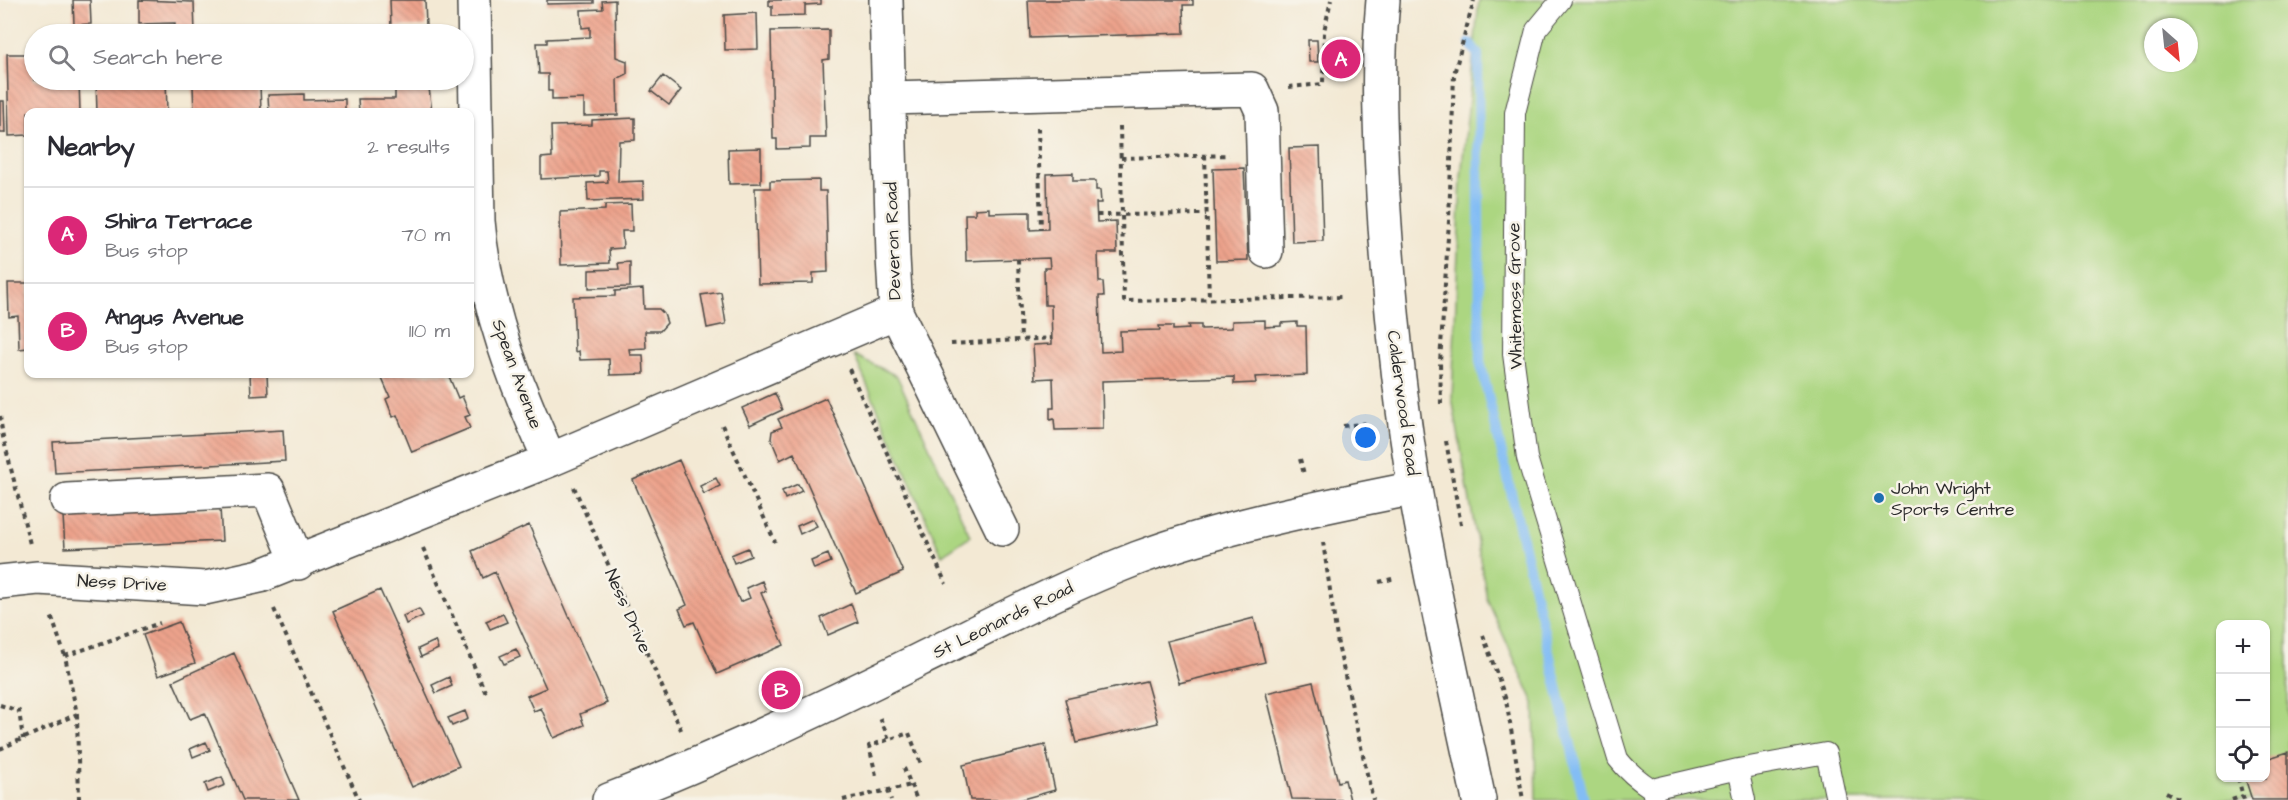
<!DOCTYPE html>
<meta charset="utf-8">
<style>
:root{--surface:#fff;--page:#f2f2f3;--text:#2b2b33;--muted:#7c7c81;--line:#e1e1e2;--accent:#db2777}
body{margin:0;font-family:"Architects Daughter",sans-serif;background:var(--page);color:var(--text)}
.controls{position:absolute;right:18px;bottom:18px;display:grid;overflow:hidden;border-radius:12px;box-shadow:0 2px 4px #0004}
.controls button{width:54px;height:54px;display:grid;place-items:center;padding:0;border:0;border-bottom:2px solid var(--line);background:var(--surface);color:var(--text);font:30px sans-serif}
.compass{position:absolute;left:2144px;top:18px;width:54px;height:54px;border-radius:50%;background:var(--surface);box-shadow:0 2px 4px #0004;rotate:153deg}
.you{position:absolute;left:1366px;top:438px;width:21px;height:21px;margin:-15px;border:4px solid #fff;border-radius:50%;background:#1a73e8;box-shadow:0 0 0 9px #1a73e833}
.badge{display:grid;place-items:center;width:39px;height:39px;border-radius:50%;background:var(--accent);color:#fff;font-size:20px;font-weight:700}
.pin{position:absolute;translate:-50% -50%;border:3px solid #fff;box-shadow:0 2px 6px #0006}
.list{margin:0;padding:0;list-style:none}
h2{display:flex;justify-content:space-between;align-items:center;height:78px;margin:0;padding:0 24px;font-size:26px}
h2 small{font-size:20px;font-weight:400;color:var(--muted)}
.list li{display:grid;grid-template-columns:39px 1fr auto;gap:18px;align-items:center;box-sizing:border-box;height:96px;padding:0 24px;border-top:2px solid var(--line)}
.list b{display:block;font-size:22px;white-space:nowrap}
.list p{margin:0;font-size:20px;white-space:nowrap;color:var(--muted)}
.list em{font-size:20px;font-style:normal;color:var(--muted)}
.icon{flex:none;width:33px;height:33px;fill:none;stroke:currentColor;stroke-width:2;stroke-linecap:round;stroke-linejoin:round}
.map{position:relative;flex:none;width:2288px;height:800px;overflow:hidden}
.search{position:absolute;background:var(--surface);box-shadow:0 2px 4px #0004;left:24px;top:24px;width:450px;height:66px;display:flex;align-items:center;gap:15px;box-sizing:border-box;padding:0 21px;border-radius:33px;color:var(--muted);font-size:22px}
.panel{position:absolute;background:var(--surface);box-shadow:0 2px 4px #0004;left:24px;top:108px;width:450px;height:270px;border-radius:12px}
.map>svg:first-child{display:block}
</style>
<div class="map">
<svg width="2288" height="800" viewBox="0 0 2288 800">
<defs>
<pattern id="building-back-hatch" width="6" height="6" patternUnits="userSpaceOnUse" patternTransform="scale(1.5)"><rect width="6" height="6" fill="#eda38c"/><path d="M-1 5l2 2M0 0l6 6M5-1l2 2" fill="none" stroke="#cb8c79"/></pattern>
</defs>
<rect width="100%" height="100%" fill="#f7f3e8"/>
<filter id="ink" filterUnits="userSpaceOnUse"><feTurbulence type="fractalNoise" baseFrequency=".0167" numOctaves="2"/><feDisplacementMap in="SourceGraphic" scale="12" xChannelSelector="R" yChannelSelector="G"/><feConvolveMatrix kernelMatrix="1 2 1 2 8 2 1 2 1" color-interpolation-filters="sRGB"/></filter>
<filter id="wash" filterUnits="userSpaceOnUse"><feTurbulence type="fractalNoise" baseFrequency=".008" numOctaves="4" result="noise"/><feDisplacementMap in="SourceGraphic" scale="24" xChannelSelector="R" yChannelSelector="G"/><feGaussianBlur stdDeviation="1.35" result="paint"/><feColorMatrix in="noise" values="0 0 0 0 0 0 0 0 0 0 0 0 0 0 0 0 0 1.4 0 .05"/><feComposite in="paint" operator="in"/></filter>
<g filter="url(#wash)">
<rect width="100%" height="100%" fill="#f3e9d4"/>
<path fill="#acd681" stroke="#6c8056" stroke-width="1.5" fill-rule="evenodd" d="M1479 0H2288V800H1536L1534 703 1487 599 1452 398 1461 177ZM2153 27H2189V63H2153ZM2220 624H2266V778H2220Z
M854 355 897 376 970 536 942 555Z"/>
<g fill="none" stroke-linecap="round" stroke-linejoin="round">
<path stroke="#83bdf4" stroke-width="10" d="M1470 43 1478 54 1480 361 1584 800"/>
</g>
<g id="blocks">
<path fill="url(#building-back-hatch)" d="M73 0H90L91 24 74 25Z
M139 0 194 2 195 34H175V23L139 24Z
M390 0H425L426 26 391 27Z
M547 0H594V3L547 4Z
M615 0 616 57 627 61V74L617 79 618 115 584 116V99L552 100V91H548V74H539L537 43H547V39L590 37V27L582 28 581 10 603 9 602 1Z
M769 0H821V4L805 5V15L772 16V6H769Z
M1028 0H1193V5H1183L1184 33 1030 38Z
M757 13 758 49 725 50 724 15Z
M829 30V59L823 60 826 138H810V148L777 149V139H773L771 31Z
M1308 40H1317L1318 62H1309Z
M7 54H34V80H79L80 112H28V135L9 136Z
M663 76 681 90 669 105 651 91Z
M96 80H166L167 112H97Z
M395 80H428L432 112H359L358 99H395Z
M260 84 261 112H194L193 86Z
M304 94V100L345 99V112H269L268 95Z
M0 101H4L5 133H0Z
M635 118V140L619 141 618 182 643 181 644 199 588 201 587 183 608 182 607 171H599V176L541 179V158L552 157 551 126 592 125V120Z
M1320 147 1323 241 1292 242 1289 148Z
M761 148V183L729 184 728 149Z
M1244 168 1248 260 1216 261 1213 169Z
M1073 173V181H1096V190H1100L1101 203H1096L1097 222 1116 221 1117 253H1098L1099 282H1103L1104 296H1099L1101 352 1121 351 1120 331 1160 330 1159 326H1173V330L1189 329 1188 325H1201V329L1232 328V321L1265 320V327L1281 326V323L1297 322V326H1306L1307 375 1255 377 1256 383 1234 384V377L1102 381 1103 429 1055 430 1054 419 1050 420V408H1054L1053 378 1035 379 1033 345 1052 344 1051 305H1045L1044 268H1050L1049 258 966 261 965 214H975V209L989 208V213L1030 212V230L1048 229 1047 174Z
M819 180V191H826L828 272 813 273V283L758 284 755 188H770V181Z
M631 204 632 231H622L623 248 609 249 610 263 561 265 560 212 605 210V205Z
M630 262V287L589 288V270L619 269 618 263Z
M8 283H28V348L19 349 18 316 9 317Z
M643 289 644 309H659L664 314 667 323 660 331H645L646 348 629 349 630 355H643L644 374 610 375 609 359 580 360 579 351 575 352 573 297 615 296V291Z
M721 292 726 324 707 328 701 295Z
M250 374H267L268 395 251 396Z
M380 374H448L458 398 462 396 470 415 465 417 470 428 412 452 397 415 393 417 386 399 390 397Z
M775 393 782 410 750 425 742 408Z
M826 398 903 572 856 593 794 453 780 460 771 439 772 431 782 427 778 419Z
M283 430 285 461 55 473 53 442Z
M679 460 740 602 750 598 746 588 762 581 766 591 761 593 784 645 717 674 694 622 686 625 679 609 687 605 633 480Z
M716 478 720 486 704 494 700 486Z
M798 484 802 491 785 499 782 491Z
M220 508 222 541 65 548 63 516Z
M813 519 817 526 800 534 797 526Z
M529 525 607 703 580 714 584 725 554 738 541 708 534 711 527 696 546 688 499 581 495 572 483 578 472 551Z
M748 548 751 556 734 563 731 555Z
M828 554 831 562 814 569 811 561Z
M380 590 459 766 412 787 333 611Z
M851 604 858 622 828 635 821 618Z
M419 609 423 616 406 624 403 616Z
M503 614 507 622 490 629 486 621Z
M1254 618 1265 662 1179 683 1167 641Z
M179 622 195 663 158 676 143 635Z
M435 641 438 649 421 657 418 649Z
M516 649 520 657 504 664 500 656Z
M234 653 282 761 299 800H243L205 713 190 719 173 681Z
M449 677 452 686 436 693 432 685Z
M1146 681 1158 723 1076 743 1065 699Z
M1313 682 1338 782 1345 780 1350 800 1292 799 1266 693Z
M465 711 468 719 452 726 448 718Z
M206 742 210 750 193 757 190 749Z
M1045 745 1055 790 1019 800H970L963 765Z
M2288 752V800H2252L2245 778H2266V759Z
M222 777 225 785 208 792 205 784Z"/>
</g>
</g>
<g filter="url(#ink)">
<use href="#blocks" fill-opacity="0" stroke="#494844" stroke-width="1.5"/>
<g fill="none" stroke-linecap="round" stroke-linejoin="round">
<g stroke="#494844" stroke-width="22">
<path id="service" d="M1561 0 1536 30 1515 113 1513 354 1527 458 1618 759C1628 772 1638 780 1652 789
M1738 769 1745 800
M1654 800 1652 789 1738 769 1826 753 1836 800"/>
</g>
<g stroke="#494844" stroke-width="36">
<path id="minor" d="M474 0 478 221C485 306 515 383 550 460
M886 0 893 257 896 312 1002 529
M888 98 1252 89 1262 111 1266 251
M67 500 268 490 298 563
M0 582 38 578 205 588 260 576 550 460 896 312"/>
</g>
<g stroke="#494844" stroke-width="36">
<path id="tertiary" d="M1383 0C1377 65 1380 130 1383 195 1389 293 1398 392 1415 489 1433 593 1457 696 1479 800
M609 800C715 759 817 711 919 660 991 625 1063 587 1138 558 1227 525 1321 507 1415 488"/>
</g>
<path stroke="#494844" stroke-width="4" stroke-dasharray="4.5 4.5" stroke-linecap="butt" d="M1289 87 1323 84 1324 31 1331 0
M1120 126 1124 301 1344 297
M1038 128 1041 229
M1205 155 1209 299
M1121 158 1229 155
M1097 215 1206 214
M1018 259 1021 340
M951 344 1052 338
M849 369 946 584
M1441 404 1440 362 1449 221 1454 74 1474 0
M0 416 3 437 30 544
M722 425 775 542
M1343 426 1369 423
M1446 441 1461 525
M1300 459 1304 474
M574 487 682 732
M1323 542 1338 645 1373 800
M423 548 487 696
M1379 582 1396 578
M274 609 359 800
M1483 635 1506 700 1523 800
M65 656 160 623
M0 705 19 711 23 739
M77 714 79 800
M880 718 889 739
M0 749 77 714 65 656 51 615
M904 768 917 800
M876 775 869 746 909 733 921 764
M2238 778 2244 800
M888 790 891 800
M2166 792 2181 800
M843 800 911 785
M2232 800 2243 796"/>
<use href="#service" stroke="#fff" stroke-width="20"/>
<use href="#minor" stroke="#fff" stroke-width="33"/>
<use href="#tertiary" stroke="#fff" stroke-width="33"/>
</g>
</g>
<circle fill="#1f6fb2" stroke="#f7f3e8" stroke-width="2" cx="1879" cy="498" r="6"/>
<g text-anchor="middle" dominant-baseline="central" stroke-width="5" stroke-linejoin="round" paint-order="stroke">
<g font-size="18" fill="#2b2b2b" stroke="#f7f3e8">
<text transform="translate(893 241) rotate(-92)">Deveron Road</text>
<text transform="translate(1515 296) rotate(-91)">Whitemoss Grove</text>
<text transform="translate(517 374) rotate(70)">Spean Avenue</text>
<text transform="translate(1403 403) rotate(82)">Calderwood Road</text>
<text transform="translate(122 583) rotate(3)">Ness Drive</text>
<text transform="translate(628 611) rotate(66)">Ness Drive</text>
<text transform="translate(1003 620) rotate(-26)">St Leonards Road</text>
</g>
<g font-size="18" fill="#2b2b2b" stroke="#f7f3e8" text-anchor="start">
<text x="1891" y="488">John Wright<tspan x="1891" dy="21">Sports Centre</tspan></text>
</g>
</g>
</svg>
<div class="controls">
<button>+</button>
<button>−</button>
<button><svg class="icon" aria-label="locate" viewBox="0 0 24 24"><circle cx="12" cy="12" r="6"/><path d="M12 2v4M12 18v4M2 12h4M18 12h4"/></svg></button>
</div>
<svg class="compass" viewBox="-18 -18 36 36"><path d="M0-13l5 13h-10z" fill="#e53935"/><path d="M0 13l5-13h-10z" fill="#7c7c81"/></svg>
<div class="you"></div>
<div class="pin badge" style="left:1341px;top:59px">A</div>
<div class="pin badge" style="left:781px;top:690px">B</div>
<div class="search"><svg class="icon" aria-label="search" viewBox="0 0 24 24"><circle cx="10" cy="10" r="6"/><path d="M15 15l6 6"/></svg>Search here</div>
<section class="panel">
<h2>Nearby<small>2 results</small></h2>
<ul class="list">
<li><span class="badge">A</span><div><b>Shira Terrace</b><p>Bus stop</p></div><em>70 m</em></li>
<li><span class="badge">B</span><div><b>Angus Avenue</b><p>Bus stop</p></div><em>110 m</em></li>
</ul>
</section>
</div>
